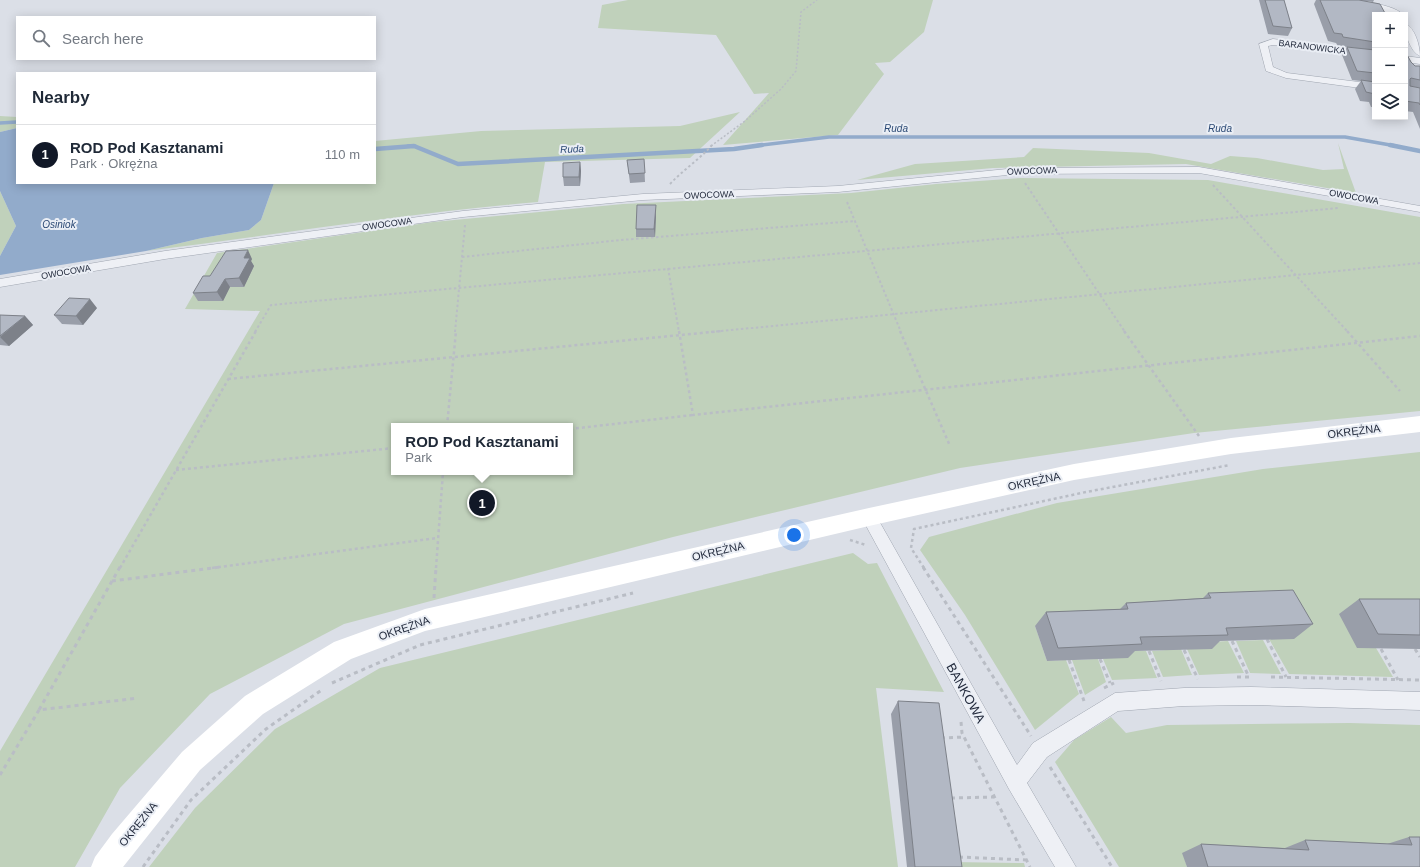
<!DOCTYPE html>
<meta charset="utf-8">
<style>
:root{--surface:#fff;--page:#f2f2f3;--text:#1f2937;--muted:#747a83;--line:#e0e1e3;--accent:#111827}
body{margin:0;font-family:Arial,sans-serif;background:var(--page);color:var(--text)}
.controls{position:absolute;right:12px;top:12px;display:grid;overflow:hidden;border-radius:0px;box-shadow:0 2px 10px #0003}
.controls button{width:36px;height:36px;display:grid;place-items:center;padding:0;border:0;border-bottom:1px solid var(--line);background:var(--surface);color:var(--text);font:20px sans-serif}
.you{position:absolute;left:794px;top:535px;width:14px;height:14px;margin:-10px;border:3px solid #fff;border-radius:50%;background:#1a73e8;box-shadow:0 0 0 6px #1a73e833}
.badge{display:grid;place-items:center;width:26px;height:26px;border-radius:50%;background:var(--accent);color:#fff;font-size:13px;font-weight:700}
.pin{position:absolute;translate:-50% -50%;border:2px solid #fff;box-shadow:0 1px 4px #0006}
.popup{position:absolute;left:391px;top:423px;width:182px;height:52px;box-sizing:border-box;display:grid;place-content:center;border-radius:0px;background:var(--surface);filter:drop-shadow(0 1px 3px #0005);font-size:13px;white-space:nowrap;color:var(--muted)}
.popup b{font-size:15px;color:var(--text)}
.popup::after{content:'';position:absolute;left:50%;top:100%;margin-left:-8px;border:8px solid transparent;border-top-color:var(--surface)}
.list{margin:0;padding:0;list-style:none}
h2{display:flex;justify-content:space-between;align-items:center;height:52px;margin:0;padding:0 16px;font-size:17px}
h2 small{font-size:13px;font-weight:400;color:var(--muted)}
.list li{display:grid;grid-template-columns:26px 1fr auto;gap:12px;align-items:center;box-sizing:border-box;height:60px;padding:0 16px;border-top:1px solid var(--line)}
.list b{display:block;font-size:15px;white-space:nowrap}
.list p{margin:0;font-size:13px;white-space:nowrap;color:var(--muted)}
.list em{font-size:13px;font-style:normal;color:var(--muted)}
.icon{flex:none;width:22px;height:22px;fill:none;stroke:currentColor;stroke-width:2;stroke-linecap:round;stroke-linejoin:round}
.map{position:relative;flex:none;width:1420px;height:867px;overflow:hidden}
.search{position:absolute;background:var(--surface);box-shadow:0 2px 10px #0003;left:16px;top:16px;width:360px;height:44px;display:flex;align-items:center;gap:10px;box-sizing:border-box;padding:0 14px;border-radius:0px;color:var(--muted);font-size:15px}
.panel{position:absolute;background:var(--surface);box-shadow:0 2px 10px #0003;left:16px;top:72px;width:360px;height:112px;border-radius:0px}
.map>svg:first-child{display:block}
</style>
<div class="map">
<svg width="1420" height="867" viewBox="0 0 1420 867">
<rect width="100%" height="100%" fill="#dbdfe7"/>
<path fill="#c0d1bb" fill-rule="evenodd" d="M628 0H933L924 32 890 62 875 63 884 74 838 135 723 145 769 93 754 94 716 35 598 28 602 5Z
M740 112 690 158 545 162 538 202C407 213 276 235 146 251L202 238 249 230 261 220 274 183H375V141L481 131 680 126Z
M0 116 17 117V128L0 132Z
M1338 143 1356 193 1186 164 993 168 857 180 915 164 1024 157 1033 148 1149 153 1211 164 1230 156 1257 158 1323 170 1344 169Z
M1021 178 1208 180 1420 217V411L1194 433 960 468 673 537 344 624 210 694 120 788 75 867H0V751L260 311 185 309 217 253 433 222 623 204 851 193 936 184ZM394 426H570V472H394Z
M0 191 16 226 0 256Z
M1420 452V614L1357 648H1376L1393 677 1289 674 1269 639 1294 638 1035 626 1047 661 1066 660 1079 694 1035 730 965 615 920 550 929 537 1057 503 1263 469Z
M853 553 868 564 877 563 944 692 876 688 898 867H149L195 808 275 729 380 668Z
M1263 640 1281 674 1250 673 1236 641Z
M1228 641 1244 673 1199 675 1187 649 1209 642Z
M1181 649 1192 675 1163 677 1152 651Z
M1126 651H1146L1157 678 1112 680 1103 659Z
M1098 659 1106 682 1085 695 1072 660Z
M1111 717 1126 733 1167 725 1350 723 1420 725V847L1183 853 1187 867H1119L1055 762 1074 740Z
M951 862 1024 863 1025 867H952Z"/>
<path fill="#92abcb" d="M17 128V183H274L261 220 249 230 202 238 146 251 0 275V256L16 226 0 191V132Z"/>
<g fill="none" stroke-linecap="round" stroke-linejoin="round">
<path stroke="#92abcb" stroke-width="3.5" d="M0 123 17 122
M408 146H415
M754 146 829 137H1345L1396 146"/>
<path stroke="#92abcb" stroke-width="4.5" d="M1390 145 1420 151
M375 149 414 146 458 164 734 149 762 145"/>
<g stroke="#a0a6b1" stroke-width="1">
<path id="street" d="M1323 0C1341 0 1392 1 1403 15L1327 2Z
M1405 24C1415 27 1420 46 1420 56 1410 52 1405 33 1405 24Z
M1273 39 1375 52V58L1273 45 1268 46 1273 67 1287 73 1375 84V90L1286 78 1266 71 1259 44Z
M1405 56 1420 58V64L1405 62Z
M1199 167 1420 206V212L1199 173 1017 174 838 192 643 200 463 217 165 259 0 287V279L165 251 463 211 643 194 838 186 1017 168Z
M869 511 874 512 1017 765 1033 743 1115 693 1184 688 1251 687 1420 692V710L1251 705 1184 706 1118 711 1047 757 1027 783 1076 867H1055L1009 789 864 522 861 517 864 512Z"/>
</g>
<path stroke="#b9bdc5" stroke-width="1.5" stroke-dasharray="2 2" stroke-linecap="butt" d="M711 146 745 121 781 89 796 71 801 12 817 0"/>
<path stroke="#b9bdc5" stroke-width="2" stroke-dasharray="2.5 2.5" stroke-linecap="butt" d="M1025 183 1125 332
M670 184C683 170 699 160 712 145
M1213 185 1348 332
M847 202 901 332
M462 257 621 240 855 221
M668 268 679 332
M255 332 271 305 1339 208
M455 332 465 225
M711 332 1420 263"/>
<path stroke="#b9bdc5" stroke-width="2.5" stroke-dasharray="3 3" stroke-linecap="butt" d="M679 331 693 415 1420 336
M900 331 950 446
M1124 331 1199 436
M1347 331 1400 391
M228 379 722 331
M447 426 456 331
M570 429 693 415
M176 470 394 448
M850 540 866 545
M120 568 256 331
M212 568 437 538
M436 568 443 472
M924 568 911 548 914 529 1086 492 1230 465"/>
<path stroke="#b9bdc5" stroke-width="3" stroke-dasharray="4 4" stroke-linecap="butt" d="M120 567 112 581 220 567
M923 567 1031 736
M112 581 39 710 138 698
M434 598 436 567
M1267 639 1286 677
M1232 641 1249 677
M1381 649 1398 680
M1415 649 1420 657
M1184 650 1198 679
M1149 651 1161 681
M1100 659 1110 683
M1069 660 1084 701
M1237 677H1250
M1271 677 1420 680
M332 683 420 645 633 593
M1104 688 1114 683
M961 722 962 733 1030 867
M941 738 964 737
M1050 767 1112 867
M0 775 39 710
M951 798 994 797
M959 857 1026 860
M143 867 191 800 266 729 323 689"/>
<use href="#street" fill="#eef0f5" fill-rule="evenodd"/>
<path fill="#fff" fill-rule="evenodd" d="M1420 416V432L1231 454 1074 480 869 526 425 631 351 659 263 714 200 770 123 867H91L95 857 112 834 182 752 245 696 334 642 425 609 869 508 1074 464 1231 438Z"/>
</g>
<path fill="#999ea9" d="M1259 0H1284L1292 28 1288 36 1268 34Z
M1316 0H1374L1373 2 1367 1 1375 15V107H1371L1369 102 1360 101 1355 89 1361 81 1352 80 1342 55 1347 47 1338 46 1336 43 1328 41 1314 4Z
M1405 51 1411 62 1415 66H1420V129L1413 112 1405 111Z
M644 159 645 182 630 183 627 160Z
M580 162 581 171 580 186H564L563 177Z
M656 213 655 237H636V229Z
M252 259 251 261 254 266 244 287H230L223 301H198L193 293 210 276Z
M97 308 83 325 62 324 54 315Z
M0 315 25 316 33 325 9 346 0 345Z
M1208 593 1313 624 1294 639 1220 641 1212 649 1135 651 1128 658 1047 661 1035 626 1046 612 1120 609 1126 603 1203 598Z
M1359 599H1420V649L1357 648 1339 614Z
M898 701 962 867H907L891 714Z
M1409 837 1420 867H1187L1182 853 1201 844 1285 848 1305 840 1387 844Z"/>
<path fill="#7d8189" d="M580 162 581 171 580 186 579 177Z
M656 205V213L655 237 654 229Z
M248 250 252 259 251 261 254 266 244 287 239 278 244 258Z
M225 279 230 287 223 301 217 292Z
M90 299 97 308 83 325 76 316Z
M25 316 33 325 9 346 0 337Z"/>
<path fill="#b2b8c4" stroke="#7d8189" d="M1265 0H1284L1292 28 1273 26Z
M1320 0H1359L1380 4 1386 15H1375V42L1343 37 1342 34 1334 33Z
M1347 47 1375 50V73L1357 71Z
M1405 51 1411 62 1415 66H1420V80L1411 78 1410 79V86L1420 88V105L1419 103 1405 101Z
M1361 80 1375 82V94L1366 92Z
M644 159 645 173 629 174 627 160Z
M580 162 579 177H563V163Z
M637 205H656L654 229H636Z
M248 250 244 258H250L239 278 225 279 217 292 193 293 203 276H210L226 251Z
M69 298 90 299 76 316 54 315Z
M0 315 25 316 0 336Z
M1293 590 1313 624 1226 628 1228 635 1140 637 1142 644 1058 648 1046 612 1128 609 1126 603 1211 598 1208 593Z
M1359 599H1420V635L1378 634Z
M898 701 939 703 962 867H915Z
M1409 837H1420V867H1208L1201 844 1309 850 1305 840 1412 845Z"/>
<g text-anchor="middle" dominant-baseline="central" stroke-width="4" stroke-linejoin="round" paint-order="stroke">
<g font-size="9" fill="#242c3e" stroke="#eaeef5">
<text transform="translate(1312 47) rotate(7)">BARANOWICKA</text>
<text transform="translate(1032 171) rotate(-2)">OWOCOWA</text>
<text transform="translate(709 195) rotate(-2)">OWOCOWA</text>
<text transform="translate(1354 197) rotate(10)">OWOCOWA</text>
<text transform="translate(387 224) rotate(-8)">OWOCOWA</text>
<text transform="translate(66 272) rotate(-10)">OWOCOWA</text>
</g>
<g font-size="10" font-style="italic" fill="#2b4974" stroke="#eaeef5">
<text x="896" y="128">Ruda</text>
<text x="1220" y="128">Ruda</text>
<text transform="translate(572 149) rotate(-3)">Ruda</text>
<text x="59" y="224">Osiniok</text>
</g>
<g font-size="11" fill="#242c3e" stroke="#eaeef5">
<text transform="translate(1354 431) rotate(-7)">OKRĘŻNA</text>
<text transform="translate(1034 481) rotate(-12)">OKRĘŻNA</text>
<text transform="translate(718 551) rotate(-13)">OKRĘŻNA</text>
<text transform="translate(404 628) rotate(-19)">OKRĘŻNA</text>
<text transform="translate(138 824) rotate(-51)">OKRĘŻNA</text>
</g>
<g font-size="13" fill="#242c3e" stroke="#eaeef5">
<text transform="translate(966 693) rotate(61)">BANKOWA</text>
</g>
</g>
</svg>
<div class="controls">
<button>+</button>
<button>−</button>
<button><svg class="icon" aria-label="layers" viewBox="0 0 24 24"><path d="M12 4l9 5-9 5-9-5zM3 14l9 5 9-5"/></svg></button>
</div>
<div class="you"></div>
<div class="pin badge" style="left:482px;top:503px">1</div>
<div class="popup"><b>ROD Pod Kasztanami</b>Park</div>
<div class="search"><svg class="icon" aria-label="search" viewBox="0 0 24 24"><circle cx="10" cy="10" r="6"/><path d="M15 15l6 6"/></svg>Search here</div>
<section class="panel">
<h2>Nearby<small></small></h2>
<ul class="list">
<li><span class="badge">1</span><div><b>ROD Pod Kasztanami</b><p>Park · Okrężna</p></div><em>110 m</em></li>
</ul>
</section>
</div>
